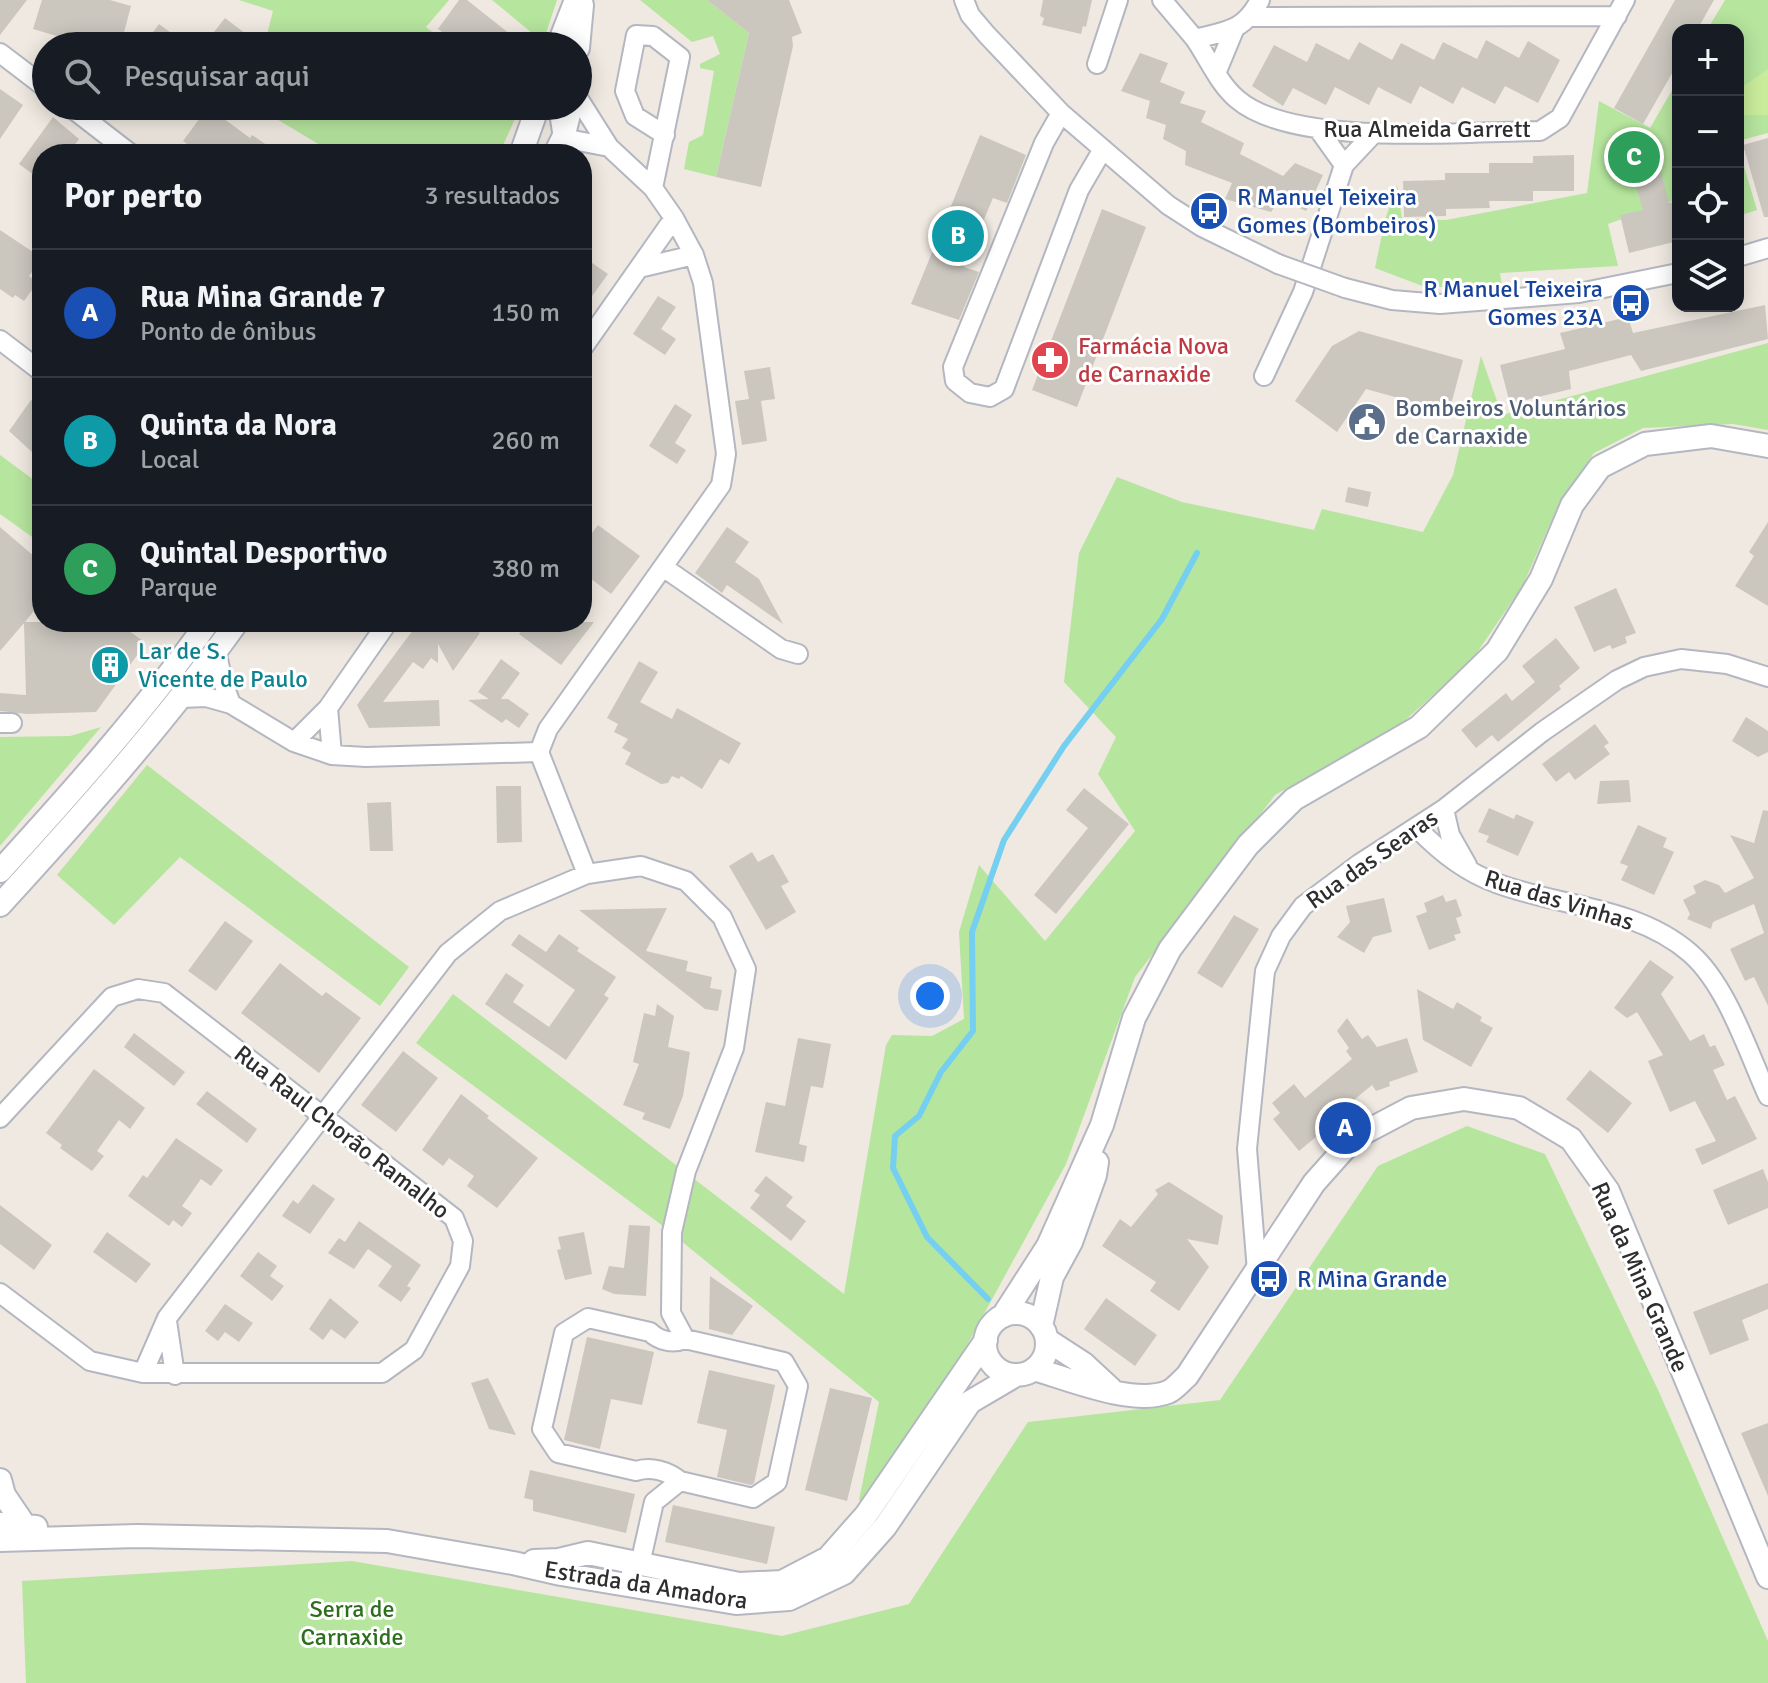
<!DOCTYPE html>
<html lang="pt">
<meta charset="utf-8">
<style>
:root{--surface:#171b24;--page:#20242c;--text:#f1f3f6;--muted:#9ea1a6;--line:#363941;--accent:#4264fb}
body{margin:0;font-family:Signika,sans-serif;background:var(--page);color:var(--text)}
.controls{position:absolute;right:24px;top:24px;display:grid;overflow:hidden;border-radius:16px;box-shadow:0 4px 20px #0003}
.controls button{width:72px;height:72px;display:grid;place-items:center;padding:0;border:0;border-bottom:2px solid var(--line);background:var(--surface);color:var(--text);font:40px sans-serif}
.you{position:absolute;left:930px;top:996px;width:28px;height:28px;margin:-20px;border:6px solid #fff;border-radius:50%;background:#1a73e8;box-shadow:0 0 0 12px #1a73e833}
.badge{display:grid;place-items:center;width:52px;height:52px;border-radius:50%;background:var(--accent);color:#fff;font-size:26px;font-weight:700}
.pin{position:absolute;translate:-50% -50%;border:4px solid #fff;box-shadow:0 2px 8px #0006}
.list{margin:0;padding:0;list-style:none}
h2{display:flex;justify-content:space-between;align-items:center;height:104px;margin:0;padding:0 32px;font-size:34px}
h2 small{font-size:26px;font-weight:400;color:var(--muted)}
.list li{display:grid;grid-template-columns:52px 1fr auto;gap:24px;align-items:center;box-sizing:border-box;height:128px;padding:0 32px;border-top:2px solid var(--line)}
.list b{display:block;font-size:30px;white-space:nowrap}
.list p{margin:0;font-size:26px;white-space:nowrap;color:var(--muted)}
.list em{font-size:26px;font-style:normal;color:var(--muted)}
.icon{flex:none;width:44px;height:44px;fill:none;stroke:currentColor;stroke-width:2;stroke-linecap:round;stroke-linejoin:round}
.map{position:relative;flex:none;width:1768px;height:1683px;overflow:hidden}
.search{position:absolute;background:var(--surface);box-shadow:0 4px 20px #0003;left:32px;top:32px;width:560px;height:88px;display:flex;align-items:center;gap:20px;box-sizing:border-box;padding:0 28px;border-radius:44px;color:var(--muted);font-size:30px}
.panel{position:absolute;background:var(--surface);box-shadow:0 4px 20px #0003;left:32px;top:144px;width:560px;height:488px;border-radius:32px}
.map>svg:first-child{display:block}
</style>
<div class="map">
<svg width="1768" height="1683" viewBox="0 0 1768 1683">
<rect width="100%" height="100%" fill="#efe9e1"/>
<path fill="#b6e59e" d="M239 0H449L426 27 450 46H264L273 11Z
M492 0H557L543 42Z
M640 0H707L749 33 716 177 684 169 689 142 703 135 714 71 700 68V64L720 54 713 36 692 42Z
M1725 0H1768V133L1738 141V30H1707Z
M1678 80V199L1608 224 1618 266 1500 273 1502 287H1425L1375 268 1385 220 1397 185 1402 219 1446 220 1587 193 1599 101 1650 128Z
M255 106H521L499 154H335Z
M1738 146 1757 210 1738 216Z
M1768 343V430L1733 424 1643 428 1594 453 1560 501 1523 585 1472 660 1401 724 1275 795 1135 977 1066 1164 950 1376 863 1503 859 1500 879 1402 659 1223 416 1043 453 994 844 1294 886 1045 892 1035 932 1036 964 1019 959 932 979 865 1045 941 1135 831 1098 774 1116 737 1064 682 1079 553 1117 477 1182 502 1314 530 1322 509 1423 532 1453 475 1481 356 1502 415Z
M0 455 42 486V544L0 514Z
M101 727 0 846V737L70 736Z
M147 765 409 967 380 1006 180 857 114 925 57 875Z
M1467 1126 1545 1154 1659 1392 1768 1641V1683H26L22 1581 352 1561 782 1636 909 1604 1028 1422 1220 1400 1378 1166Z"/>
<path fill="#c9ec9a" d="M1768 58V115H1738V90L1768 69Z"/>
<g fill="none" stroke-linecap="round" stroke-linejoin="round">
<path stroke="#75cff0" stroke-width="6" d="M988 1299 927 1237 893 1168 895 1136 919 1116 941 1072 973 1031 972 932 1004 840 1064 746 1162 619 1197 553"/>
</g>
<path fill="#cbc7bf" d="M0 0H27L0 35Z
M42 0H110L131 6 122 40 118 46H91L33 29Z
M459 0H467L525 46H462L438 29Z
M707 0H789L802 33 792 37 793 46 761 187 716 177 749 33Z
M1043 0H1092L1086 27 1083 26 1081 34 1042 25 1044 18 1040 16Z
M1675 0H1714L1697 30H1678V63L1643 124 1614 108Z
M225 18 262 46H203Z
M159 24 189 46H143Z
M1486 40 1519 58 1528 41 1560 60 1538 103 1505 86 1495 104 1462 87 1453 104 1420 86 1411 104 1378 87 1369 105 1335 87 1326 105 1293 88 1283 106 1252 86 1274 45 1307 62 1316 43 1349 60 1359 42 1392 60 1401 43 1434 60 1443 42 1477 59Z
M1140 53 1168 63 1160 82 1185 92 1180 103 1206 111 1201 122 1244 143 1240 154 1283 176 1295 163 1323 175 1306 211 1280 199 1271 212 1225 199 1232 183 1185 165 1186 151 1163 139 1166 125 1146 118 1150 101 1121 91Z
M0 89 23 105 0 139Z
M208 107 250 138 252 135 280 154H201L183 141Z
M53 117 79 139 68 154H42V181L19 164Z
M980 135 1026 155 1007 203 993 198 964 267 979 272 959 320 911 304Z
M1768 138V217H1764L1743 145Z
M1620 152 1634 161 1623 180 1608 171Z
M1574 155V191H1533V201H1489L1490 208 1446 209V216L1404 217 1403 181 1445 180V173H1489V163H1533V156Z
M1661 172 1669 203 1678 201V241L1629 253 1620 215 1643 210 1634 180Z
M1102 209 1146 227 1077 407 1032 390Z
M0 230 42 258 29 276 37 283 24 301 15 295 13 298 0 289Z
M582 256 608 274 582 310Z
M658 296 676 307 661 329 676 339 665 355 633 334Z
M1765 305 1768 339 1641 371 1631 355 1569 371 1571 389 1510 404 1500 365 1565 349 1560 333 1628 317 1633 333Z
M1359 331 1463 360 1449 412 1366 389 1337 432 1295 401 1332 346Z
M770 367 775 399 761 401 767 441 742 445 735 401 749 399 744 371Z
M31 400 42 408V440L33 453 9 431Z
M675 404 692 415 675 443 686 450 677 464 649 446Z
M1348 487 1371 492 1368 507 1345 502Z
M1768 522V606L1735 586 1754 556 1749 552Z
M598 525 640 556 611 594 582 572V546Z
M0 527 42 563V601L25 622H116L146 643 96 712 27 714 0 711V693L26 695 24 623 0 651Z
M727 527 749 542 735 562 759 579 783 624 727 585 722 593 695 573Z
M1616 588 1636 633 1625 637 1627 643 1612 649 1610 645 1594 652 1574 607Z
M419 622H466L480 633 453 671 438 644V663L431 658 423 669 413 662 383 702 439 700 440 726 369 728 357 705Z
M528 622H594L561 665 519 634Z
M1556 638 1580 668 1559 686 1561 689 1498 742 1492 735 1476 748 1461 730 1506 693 1512 701 1535 682 1522 666Z
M501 659 520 673 501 699H508L529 714 519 728 506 719 502 723 468 700 489 699 478 692Z
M639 661 658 672 640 702 672 719 677 708 741 743 729 764 720 759 702 789 681 776 679 779 672 776 668 783 661 784 625 764 631 753 622 748 628 739 614 732 618 724 607 718Z
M1746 717 1768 731V752L1758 757 1732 741Z
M1595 724 1609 743 1604 746 1610 754 1575 780 1569 772 1556 782 1542 764Z
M1629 780 1631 802 1597 804 1600 781Z
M496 786H521L522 842 497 843Z
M1084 788 1129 824 1056 914 1034 895 1088 828 1066 810Z
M391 802 393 851H370L367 803Z
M1489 808 1514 819 1516 814 1534 822 1518 856 1486 842 1489 836 1478 832Z
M1763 810 1768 811V1006L1754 977 1745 981 1730 949 1764 933 1754 904 1713 922 1711 929 1687 919 1690 914 1683 900 1696 893 1693 886 1705 880 1719 885 1725 893 1754 878 1730 835 1754 843Z
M1638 825 1667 838 1663 847 1674 852 1654 895 1621 880 1628 866 1620 863Z
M752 852 758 862 773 854 789 882 781 886 796 912 766 930 729 866Z
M1443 895 1446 902 1456 899 1462 916 1456 918 1461 933 1454 935 1456 940 1429 950 1416 916 1427 912 1424 903Z
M1384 898 1392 932 1373 937 1364 953 1337 937 1350 922 1346 906Z
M667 908 646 951 688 961 686 971 712 977 710 988 722 990 718 1011 705 1009 579 910Z
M1234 915 1259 929 1222 988 1197 973Z
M225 921 253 941 216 991 188 971Z
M519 934 546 952 559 934 579 948 577 951 616 977 604 995 609 998 566 1060 485 1004 506 973 524 985 513 1002 549 1027 575 990 511 945Z
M1650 960 1674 977 1661 994 1690 1041 1704 1034 1710 1047 1715 1045 1725 1065 1713 1070 1727 1100 1735 1096 1757 1139 1702 1165 1695 1149 1716 1141 1695 1101 1670 1112 1648 1061 1663 1055 1637 1012 1627 1018 1614 1008Z
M280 963 322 996 326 992 361 1018 319 1073 241 1013Z
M1417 989 1453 1009 1457 1002 1482 1017 1480 1021 1493 1028 1471 1067 1423 1040Z
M657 1004 674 1016 668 1047 690 1052 683 1096 670 1129 642 1119 645 1113 623 1105 639 1064 633 1062 644 1013 655 1016Z
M1347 1018 1362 1039 1368 1035 1377 1047 1407 1038 1418 1072 1389 1082 1390 1086 1376 1091 1372 1085 1325 1124 1328 1127 1299 1151 1273 1119 1280 1113 1272 1103 1294 1084 1305 1098 1352 1059 1346 1051 1349 1048 1337 1031Z
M134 1033 185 1072 174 1086 124 1047Z
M798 1038 831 1044 823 1088 811 1086 799 1144 807 1146 804 1162 755 1152 766 1102 785 1106Z
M403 1051 438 1078 396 1132 361 1105Z
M94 1069 145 1108 130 1129 119 1120 97 1151 104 1156 92 1171 60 1148 62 1145 46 1133Z
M1590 1070 1632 1103 1608 1133 1566 1099Z
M207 1091 257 1129 247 1143 196 1104Z
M461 1094 489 1116 487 1118 538 1158 497 1208 467 1186 474 1176 449 1158 443 1166 422 1150Z
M176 1138 223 1170 211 1186 201 1179 182 1206 192 1213 182 1227 173 1220 169 1226 128 1196 143 1175 147 1178Z
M1763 1169 1768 1182V1208L1728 1225 1713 1190Z
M766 1176 793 1197 786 1206 806 1221 791 1241 750 1208 760 1195 754 1191Z
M1169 1182 1223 1216 1218 1245 1187 1239 1209 1267 1179 1311 1150 1291 1156 1282 1102 1246 1120 1219 1131 1227 1158 1194 1155 1190Z
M313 1184 335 1199 310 1234 282 1216 293 1200 298 1204Z
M0 1205 52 1245 34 1270 0 1244Z
M359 1221 421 1265 407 1286 411 1288 401 1302 378 1286 392 1266 368 1249 354 1269 328 1253 339 1238 345 1242Z
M629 1225 650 1226 646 1296 614 1294 602 1289 609 1266 624 1268Z
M107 1232 151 1264 136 1283 93 1252Z
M584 1232 592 1274 565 1280 557 1250 561 1249 558 1237Z
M258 1252 277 1266 270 1276 284 1286 272 1301 240 1276Z
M710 1276 753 1306 732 1335 709 1329Z
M1768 1283V1309L1742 1320 1749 1340 1710 1355 1693 1312Z
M330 1298 359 1322 345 1339 331 1329 323 1340 309 1329Z
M1106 1298 1157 1335 1135 1366 1084 1329Z
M225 1304 253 1323 239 1342 225 1332 218 1341 205 1331Z
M587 1337 654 1352 642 1405 611 1399 600 1449 564 1440Z
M709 1370 775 1385 754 1483 751 1485 717 1477 727 1430 697 1423Z
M488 1378 516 1435 489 1429 471 1383Z
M830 1388 872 1398 847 1501 805 1490Z
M1768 1423V1496L1741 1433Z
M530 1470 635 1494 626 1533 533 1511V1500L524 1498Z
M673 1505 775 1527 767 1564 665 1542Z"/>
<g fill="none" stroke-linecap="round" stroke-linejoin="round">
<g stroke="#b4b7c1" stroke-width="22">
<path id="minor" d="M964 0 970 15 987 35 1061 113 1168 205 1202 227 1278 264
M1162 0 1195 39C1227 31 1244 31 1260 0
M1252 17 1617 16
M1195 39C1208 58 1219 84 1237 99 1293 148 1465 131 1540 131L1560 118 1625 0
M0 53 46 88
M1097 64 1118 0
M1217 71 1234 30
M578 98 609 147 653 188 674 218 694 255 703 283 726 454 721 485 548 729 539 752 587 874
M69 106 131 154
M558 106 563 138 609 147
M1061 113 1044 143 953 367 955 381 970 393 990 397 1004 389 1079 190 1103 149
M1319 130 1344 165
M653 188 680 57 653 36 636 35 625 91 635 116 665 135
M1738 257 1768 248
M639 268 694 255
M1345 288 1392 300 1440 304 1579 293 1678 273
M0 340 42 372
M582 349 674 218
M1264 376 1303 292 1344 165 1375 132
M663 567 781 649 798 654
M216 650 223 682 231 704
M181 698 206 697 231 704 294 742 332 755 366 757 539 752
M328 708 332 755
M0 723H12
M294 742 328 708 388 622
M1444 809 1450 835 1467 865
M1417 828C1439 851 1465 872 1496 883 1559 907 1636 906 1690 953 1727 985 1748 1052 1768 1096
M0 1118 112 997 138 989 164 993 454 1218 463 1241 460 1266 414 1350 382 1373H143L90 1361 0 1293
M1257 1271 1247 1149 1265 971 1281 936 1303 906 1359 864 1444 809 1542 732 1617 680 1644 667 1681 659 1727 664 1768 677
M588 1318 650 1332C659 1341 673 1344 685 1339L784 1362 798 1386 777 1482 753 1498 680 1481C668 1471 651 1466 636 1471L558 1453 542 1429 564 1333Z
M167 1321 175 1375
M143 1373 167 1318 448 953 500 911 587 874 641 866 686 881 722 917 746 969 734 1048 686 1171 672 1232 671 1313 685 1339
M631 1572 640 1564 654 1502 680 1481"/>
</g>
<g stroke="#b4b7c1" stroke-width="26">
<path id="tertiary" d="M558 46 576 0
M578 48 582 5
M521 154 538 106
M555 154 563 138 571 106
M0 871C73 791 145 710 208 622
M0 905C83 814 165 723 237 622
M985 1344a31 31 0 1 1 62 0a31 31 0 1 1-62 0Z
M1003 1316 1048 1246 1102 1125 1134 1018 1170 949 1248 845 1294 799 1419 727 1497 651 1541 579 1572 505 1600 467 1645 444 1711 436 1768 446
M1041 1326 1052 1277 1071 1242 1095 1175 1097 1162
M1047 1340 1084 1364 1111 1389
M1034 1369C1069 1379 1133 1406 1168 1392 1175 1389 1181 1381 1187 1376L1314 1183 1354 1138 1411 1108 1464 1099 1519 1108 1571 1139 1608 1191 1768 1577
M0 1480 4 1495 25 1526
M0 1524 36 1527
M0 1540 137 1536 387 1541 513 1563 561 1574 736 1603 789 1599 844 1573 885 1527 970 1402 1016 1375
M534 1561 559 1560 588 1553 739 1584 782 1582 828 1558 866 1515 986 1340"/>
</g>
<use href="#minor" stroke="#fff" stroke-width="18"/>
<use href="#tertiary" stroke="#fff" stroke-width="22"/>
<g stroke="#b4b7c1" stroke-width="22" stroke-linecap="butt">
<path id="minor-bridge" d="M1278 264 1345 288"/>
</g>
<use href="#minor-bridge" stroke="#fff" stroke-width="18"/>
</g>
<defs>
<g id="bus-disc" transform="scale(2)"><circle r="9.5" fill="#1a4fb4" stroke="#fff"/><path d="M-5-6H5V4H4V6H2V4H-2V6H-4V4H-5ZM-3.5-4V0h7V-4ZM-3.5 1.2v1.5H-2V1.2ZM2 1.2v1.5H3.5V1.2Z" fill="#fff"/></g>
<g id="pharmacy-disc" transform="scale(2)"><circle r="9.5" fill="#e0444e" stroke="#fff"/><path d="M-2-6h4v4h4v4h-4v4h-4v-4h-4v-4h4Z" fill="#fff"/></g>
<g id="civic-disc" transform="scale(2)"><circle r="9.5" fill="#5c6f8a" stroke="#fff"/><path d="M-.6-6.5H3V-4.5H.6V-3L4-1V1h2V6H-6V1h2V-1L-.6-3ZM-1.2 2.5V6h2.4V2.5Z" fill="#fff"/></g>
<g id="building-disc" transform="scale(2)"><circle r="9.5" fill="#0f9aa8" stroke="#fff"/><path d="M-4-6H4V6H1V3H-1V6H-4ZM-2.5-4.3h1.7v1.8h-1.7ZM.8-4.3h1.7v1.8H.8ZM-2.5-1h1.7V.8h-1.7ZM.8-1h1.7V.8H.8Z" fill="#fff"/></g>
</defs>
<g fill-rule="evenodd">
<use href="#bus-disc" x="1209" y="211"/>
<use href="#bus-disc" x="1631" y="303"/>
<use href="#pharmacy-disc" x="1050" y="360"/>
<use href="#civic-disc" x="1367" y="422"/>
<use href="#building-disc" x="110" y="665"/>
<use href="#bus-disc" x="1269" y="1279"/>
</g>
<g text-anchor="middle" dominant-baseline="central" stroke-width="6" stroke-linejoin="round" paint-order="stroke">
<g font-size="24" fill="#2e2e2e" stroke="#fff">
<text x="1427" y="129">Rua Almeida Garrett</text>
<text transform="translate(1372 859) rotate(-35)">Rua das Searas</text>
<text transform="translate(1559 900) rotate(17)">Rua das Vinhas</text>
<text transform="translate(342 1132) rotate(38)">Rua Raul Chorão Ramalho</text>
<text transform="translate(1640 1277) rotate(66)">Rua da Mina Grande</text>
<text transform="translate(646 1585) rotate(9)">Estrada da Amadora</text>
</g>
<g font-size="24" fill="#164399" stroke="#fff" text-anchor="start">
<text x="1237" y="197">R Manuel Teixeira<tspan x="1237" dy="28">Gomes (Bombeiros)</tspan></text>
<text x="1603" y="289" text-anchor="end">R Manuel Teixeira<tspan x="1603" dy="28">Gomes 23A</tspan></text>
<text x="1297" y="1279">R Mina Grande</text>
</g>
<g font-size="24" fill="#be3a42" stroke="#fff" text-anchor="start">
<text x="1078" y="346">Farmácia Nova<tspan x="1078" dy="28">de Carnaxide</tspan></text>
</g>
<g font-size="24" fill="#4e5e75" stroke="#fff" text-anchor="start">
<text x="1395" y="408">Bombeiros Voluntários<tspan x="1395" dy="28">de Carnaxide</tspan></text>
</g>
<g font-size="24" fill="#0d838f" stroke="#fff" text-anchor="start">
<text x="138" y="651">Lar de S.<tspan x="138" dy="28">Vicente de Paulo</tspan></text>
</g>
<g font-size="24" fill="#2c6e1b" stroke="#fff">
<text x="352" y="1609">Serra de<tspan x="352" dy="28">Carnaxide</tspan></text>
</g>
</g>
</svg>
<div class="controls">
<button>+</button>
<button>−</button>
<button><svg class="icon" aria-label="locate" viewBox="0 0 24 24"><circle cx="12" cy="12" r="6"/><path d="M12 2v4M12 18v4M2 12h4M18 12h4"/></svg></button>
<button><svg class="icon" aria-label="layers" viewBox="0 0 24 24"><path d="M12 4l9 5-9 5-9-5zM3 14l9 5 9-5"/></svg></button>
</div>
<div class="you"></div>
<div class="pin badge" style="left:1345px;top:1128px;background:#1a4fb4">A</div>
<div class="pin badge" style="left:958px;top:236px;background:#0f9aa8">B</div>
<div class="pin badge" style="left:1634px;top:157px;background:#2e9e5b">C</div>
<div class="search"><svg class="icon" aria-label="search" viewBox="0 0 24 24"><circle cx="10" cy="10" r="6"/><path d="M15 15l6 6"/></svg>Pesquisar aqui</div>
<section class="panel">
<h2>Por perto<small>3 resultados</small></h2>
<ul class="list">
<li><span class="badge" style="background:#1a4fb4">A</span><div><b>Rua Mina Grande 7</b><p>Ponto de ônibus</p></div><em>150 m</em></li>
<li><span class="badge" style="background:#0f9aa8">B</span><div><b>Quinta da Nora</b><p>Local</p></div><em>260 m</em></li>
<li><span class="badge" style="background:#2e9e5b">C</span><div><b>Quintal Desportivo</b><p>Parque</p></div><em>380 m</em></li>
</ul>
</section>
</div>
